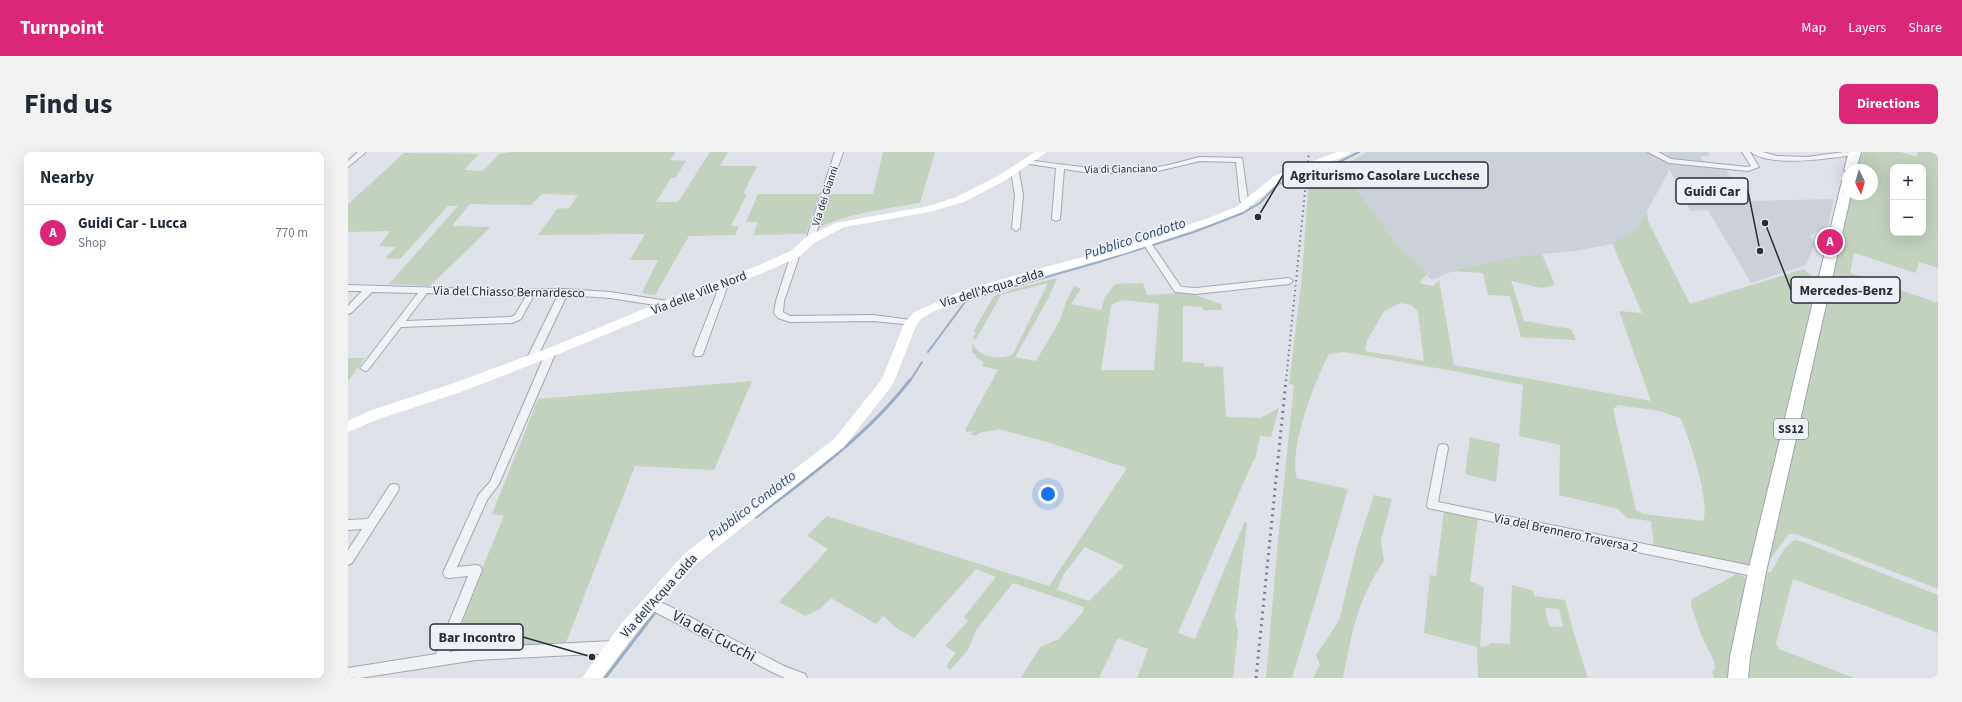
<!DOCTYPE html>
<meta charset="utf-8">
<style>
:root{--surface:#fff;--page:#f2f2f3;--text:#1f2937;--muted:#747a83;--line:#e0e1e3;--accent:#db2777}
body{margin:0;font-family:"Source Sans 3",sans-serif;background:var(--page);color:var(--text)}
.controls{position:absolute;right:12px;top:12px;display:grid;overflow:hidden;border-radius:8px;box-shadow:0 4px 16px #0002}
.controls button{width:36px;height:36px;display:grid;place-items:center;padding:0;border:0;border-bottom:1px solid var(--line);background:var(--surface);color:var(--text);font:20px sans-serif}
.compass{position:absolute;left:1494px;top:12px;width:36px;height:36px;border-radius:50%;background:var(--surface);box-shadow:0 4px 16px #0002;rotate:175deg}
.you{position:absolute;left:700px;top:342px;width:14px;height:14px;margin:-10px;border:3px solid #fff;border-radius:50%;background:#1a73e8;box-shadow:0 0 0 6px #1a73e833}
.badge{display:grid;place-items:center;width:26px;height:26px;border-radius:50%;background:var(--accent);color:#fff;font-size:13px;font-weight:700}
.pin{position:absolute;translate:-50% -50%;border:2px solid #fff;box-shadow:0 1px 4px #0006}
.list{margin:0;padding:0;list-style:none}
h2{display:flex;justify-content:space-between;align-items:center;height:52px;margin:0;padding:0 16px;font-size:17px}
h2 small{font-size:13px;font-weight:400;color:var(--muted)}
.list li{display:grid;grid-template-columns:26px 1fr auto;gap:12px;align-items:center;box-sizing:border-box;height:56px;padding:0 16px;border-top:1px solid var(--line)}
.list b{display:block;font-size:15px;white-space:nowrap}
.list p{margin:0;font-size:13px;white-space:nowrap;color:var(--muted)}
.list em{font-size:13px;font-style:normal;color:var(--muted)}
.map{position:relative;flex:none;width:1590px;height:526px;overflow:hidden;border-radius:8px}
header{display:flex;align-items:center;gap:24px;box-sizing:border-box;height:56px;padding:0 20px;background:var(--accent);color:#fff}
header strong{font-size:19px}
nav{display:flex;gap:22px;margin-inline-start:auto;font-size:14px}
.intro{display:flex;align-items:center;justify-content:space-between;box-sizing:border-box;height:96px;padding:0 24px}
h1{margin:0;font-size:28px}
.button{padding:10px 18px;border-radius:8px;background:var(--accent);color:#fff;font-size:14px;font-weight:700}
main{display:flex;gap:24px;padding:0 24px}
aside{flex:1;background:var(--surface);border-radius:8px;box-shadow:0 4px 16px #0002}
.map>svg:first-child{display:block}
</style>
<header>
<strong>Turnpoint</strong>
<nav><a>Map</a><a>Layers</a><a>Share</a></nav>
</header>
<div class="intro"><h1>Find us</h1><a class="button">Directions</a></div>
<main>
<aside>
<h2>Nearby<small></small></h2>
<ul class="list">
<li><span class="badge">A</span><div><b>Guidi Car - Lucca</b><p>Shop</p></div><em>770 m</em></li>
</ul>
</aside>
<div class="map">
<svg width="1590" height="526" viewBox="0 0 1590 526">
<rect width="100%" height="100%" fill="#dee1e7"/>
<path fill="#ccd0d9" d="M1019 0H1360L1362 4H1353L1357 13 1377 15 1394 49 1486 47 1479 79 1468 80 1462 84 1467 92 1458 113 1403 131 1360 58 1342 59 1321 16 1320 21 1299 59 1285 81 1268 91 1228 99 1170 104 1103 120 1084 128 1049 93 993 15Z"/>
<path fill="#c3d1bf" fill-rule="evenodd" d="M164 0H328L322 8 338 9 327 26H323L308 50H330L362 0H380L372 14H409L395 42H399L383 74H391L387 83 341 84 307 143 294 141 310 108H282L297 82 190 83 209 57 221 56 230 43 194 42 183 53 122 52 104 74 143 75 82 134 41 132 110 54H100L52 107 37 106 48 95 31 94 42 79 0 80V52L56 1 131 2 116 18 135 19 151 2Z
M535 0H587L572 51C537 57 500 61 468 77L480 42H525Z
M1515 0H1552L1569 5 1570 0H1581L1590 3V116L1571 110 1568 121 1506 101 1502 121 1590 151V437L1448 382H1441L1418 413 1503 42H1524V18H1508ZM1545 15H1575V81H1545Z
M989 14 993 15 1049 93 1079 122 1071 131 1085 134 1091 128 1106 213 1303 249 1271 159 1294 161 1264 91 1285 81 1299 59 1300 69 1342 152 1456 117 1470 131 1404 412 1400 414 1306 396 1303 369 1279 366 1270 357 1211 343 1212 293 1171 284 1175 233 1106 219 996 200 981 202C967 227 940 299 949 326L1000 337 971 437 944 526H918L929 399 946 233 941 232 954 124 961 23ZM1052 151 1063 153 1070 160 1076 209 1017 199 1019 189 1036 159ZM1270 253 1312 259 1332 266C1341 283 1363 353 1355 369L1295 362 1288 358 1265 257Z
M410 42H472L458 82 405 83 410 70H398Z
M1194 102 1207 133 1193 136 1163 129 1176 169 1223 177 1228 188 1173 185 1162 144 1140 143 1135 121 1104 119 1170 104Z
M709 126 701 145 667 205 688 209 712 168 719 148 726 134 733 137 723 152 753 158 757 145 767 132 795 131 799 143 843 140 847 143 873 152 874 158H855V155L835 154V210L856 211V214L875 215 878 265 912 266 931 256 923 285 912 284 907 308 905 309 830 481 847 487 897 369 899 372 887 465 890 480 885 526H789L800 497 770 486 751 526H673L692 495 711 487 735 460 736 455 665 431 628 478 620 498 602 518 598 514 608 501 597 494 620 469 616 465 648 425 628 417 566 486 548 476 535 464 528 472 483 446 472 457 457 464 431 450 480 397 459 384 479 364 701 434 779 316 699 290 651 277 631 281 628 284 622 282 626 279 619 280 617 278 650 218 634 214 636 210 627 205 628 203 624 200 625 191C628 205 654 209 665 202L700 131 653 143 628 187H625L628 180H625L646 144 666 137ZM776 148 811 152 806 218H753L763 154 768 150ZM737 395 776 414 741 449 709 438 715 423Z
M0 206H17L0 229Z
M404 229 366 318 287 314 217 493 99 501 156 364 144 362 190 247Z
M1122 285 1152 292 1148 330 1117 322Z
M1026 343 1044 347 1033 388 1036 409C1009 448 1004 481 995 526H965L972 513 968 503 991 469 1008 398Z
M1096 359 1130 365 1122 429 1136 435 1132 495 1139 494 1142 491 1162 492 1164 433 1186 439V444L1217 448 1226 482 1240 526H1130L1129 495 1076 481 1082 423 1088 424ZM1197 456 1211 457 1215 475 1201 474Z
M1447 388 1455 390 1590 443V481L1445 427 1428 491 1431 497 1506 526H1398L1415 423 1419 420H1423C1429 410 1436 393 1447 388Z
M1390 421 1398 426 1382 526H1366L1364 521 1367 516 1366 509 1353 483 1343 453 1344 447Z"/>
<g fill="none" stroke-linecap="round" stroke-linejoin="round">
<path stroke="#9aadc6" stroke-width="2" d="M580 200 617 150 622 147 751 110 846 80 895 61 912 51 928 34 937 28 987 12 1011 0
M562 229 574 210"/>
<path stroke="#9aadc6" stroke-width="3" d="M408 365C463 324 520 282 562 228
M257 526 309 458"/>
<g stroke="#a4a8b1" stroke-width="2">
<path id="street" d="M10 0H18L0 15V9Z
M487 0H495L466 88 462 91 459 90 458 88Z
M1300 0H1310L1323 7 1400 15 1403 14 1394 0H1402L1411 15 1400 19 1321 11Z
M1403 0H1415L1429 4 1459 5 1496 0 1510 1 1506 3C1482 6 1423 16 1403 0Z
M852 5 894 6 900 48 903 52 902 54H896L892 49 888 10 852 9 810 19 769 21 736 20 716 17 712 67 708 69 704 67 708 16 681 12 677 10 681 8C723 14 767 21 810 15 824 13 838 8 852 5Z
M664 18H670L671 20 675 43 672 76 668 79 664 76 667 43 663 20Z
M798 87 801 88 833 135 848 136 941 126 945 129 941 132 848 142 827 140 794 90Z
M447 99 451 102 450 108 436 149 435 160 442 164 525 163 563 168 568 171 566 173 525 169 442 170 430 166 426 161 428 149 443 102Z
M377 127 381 130 355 202 353 204H347L345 202 373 130Z
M0 133 159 138 216 137 262 140 320 149 324 152 320 155 262 146 219 143 188 208 183 211 178 208 210 143H186L173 167 164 171 53 175 20 218 17 219 12 216 14 214 70 141 24 140 3 161 0 162V154L14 139H0ZM79 141 178 144 167 163 163 165 58 169Z
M203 197 208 200 151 332 139 348 109 415 128 413 132 414 134 418 101 500 128 496 265 489 269 491 271 495 269 499 265 501 128 508 12 526H0V516L88 502 120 424 101 426 97 425 95 421 131 342 142 330 198 200Z
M1095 292 1099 293 1100 296 1090 350 1409 415 1413 416 1415 420 1413 424 1409 425 1080 356 1079 353 1090 296 1091 293Z
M46 332 50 333 51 336 50 339 4 411 0 413V398L14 377 0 378V368L20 367 42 333Z
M301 446 319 453 436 514 457 522 459 526H437L428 522 297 455 295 451 297 447Z"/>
</g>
<g stroke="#9ea5b2" stroke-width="2">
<path id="primary" d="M1501 0H1513L1508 18H1500V21L1496 18Z
M1500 25V42H1503L1418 420 1402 505 1400 526H1380L1382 505 1400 420 1494 29Z"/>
</g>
<use href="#street" fill="#f1f2f6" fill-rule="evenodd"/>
<path fill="#fff" fill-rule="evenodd" d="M687 0H699L658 28 616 50 582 60 496 75 466 91 451 105 417 120 324 155 208 203 113 240 31 267 0 280V269L21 259 103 232 198 197 316 149 409 114 443 99 458 85 488 71 581 54 608 45 650 24Z
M989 0H1003L1002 2 934 28 896 59 866 71 778 101 627 143 587 159 574 166 568 174 545 232 496 295 348 412 285 484 254 526H234L273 472 336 402 486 287 534 227 556 172 566 160 619 137 770 95 858 67 888 55 926 24Z"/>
<use href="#primary" fill="#fff" fill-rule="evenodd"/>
<path stroke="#788090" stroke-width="2" stroke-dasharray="1.5 3.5" stroke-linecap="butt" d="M938 229 961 0"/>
<path stroke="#788090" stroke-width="3" stroke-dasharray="2 4.5" stroke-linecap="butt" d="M908 526 938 228"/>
</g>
<g text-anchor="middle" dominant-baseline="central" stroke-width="3" stroke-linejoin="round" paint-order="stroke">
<g font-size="11" fill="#282e3d" stroke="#edf0f5">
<text transform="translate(773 17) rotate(-1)">Via di Cianciano</text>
<text transform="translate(477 44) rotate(-72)">Via dei Gianni</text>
</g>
<rect fill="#edf0f5" stroke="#636874" stroke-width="1" x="1426" y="267" width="34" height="20" rx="3"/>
<g font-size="12" font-weight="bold" fill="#282e3d">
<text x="1443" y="277">SS12</text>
</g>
<g font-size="13" fill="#282e3d" stroke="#edf0f5">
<text transform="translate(644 136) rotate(-17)">Via dell'Acqua calda</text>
<text transform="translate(161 140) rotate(1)">Via del Chiasso Bernardesco</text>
<text transform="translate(351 141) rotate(-21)">Via delle Ville Nord</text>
<text transform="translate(1218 381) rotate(12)">Via del Brennero Traversa 2</text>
<text transform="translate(311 444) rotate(-48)">Via dell'Acqua calda</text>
</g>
<g font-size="14" font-style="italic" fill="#334b70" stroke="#edf0f5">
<text transform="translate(787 87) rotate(-18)">Pubblico Condotto</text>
<text transform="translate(404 354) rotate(-37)">Pubblico Condotto</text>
</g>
<g font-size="16" fill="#282e3d" stroke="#edf0f5">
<text transform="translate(366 484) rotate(28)">Via dei Cucchi</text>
</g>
</g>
<path fill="none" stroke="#282e3d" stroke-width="1.5" d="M910 65L935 23M1412 99L1400 39M1417 71L1443 138M244 505L175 485"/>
<g fill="#282e3d" stroke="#edf0f5" stroke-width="1.5">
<circle cx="910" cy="65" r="4"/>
<circle cx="1412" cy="99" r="4"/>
<circle cx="1417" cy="71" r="4"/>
<circle cx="244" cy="505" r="4"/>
</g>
<g fill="#edf0f5" stroke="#282e3d" stroke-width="1.5">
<rect x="935" y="10" width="205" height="26" rx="4"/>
<rect x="1328" y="26" width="72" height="26" rx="4"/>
<rect x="1443" y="125" width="109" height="26" rx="4"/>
<rect x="82" y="472" width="93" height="26" rx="4"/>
</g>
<g font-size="14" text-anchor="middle" font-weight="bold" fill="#282e3d">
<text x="1037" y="28">Agriturismo Casolare Lucchese</text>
<text x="1364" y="44">Guidi Car</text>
<text x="1498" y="143">Mercedes-Benz</text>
<text x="129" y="490">Bar Incontro</text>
</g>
</svg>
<div class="controls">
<button>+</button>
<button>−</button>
</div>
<svg class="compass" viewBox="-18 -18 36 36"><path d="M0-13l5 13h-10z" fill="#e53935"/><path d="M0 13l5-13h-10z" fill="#747a83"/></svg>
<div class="you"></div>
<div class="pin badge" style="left:1482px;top:90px">A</div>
</div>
</main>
